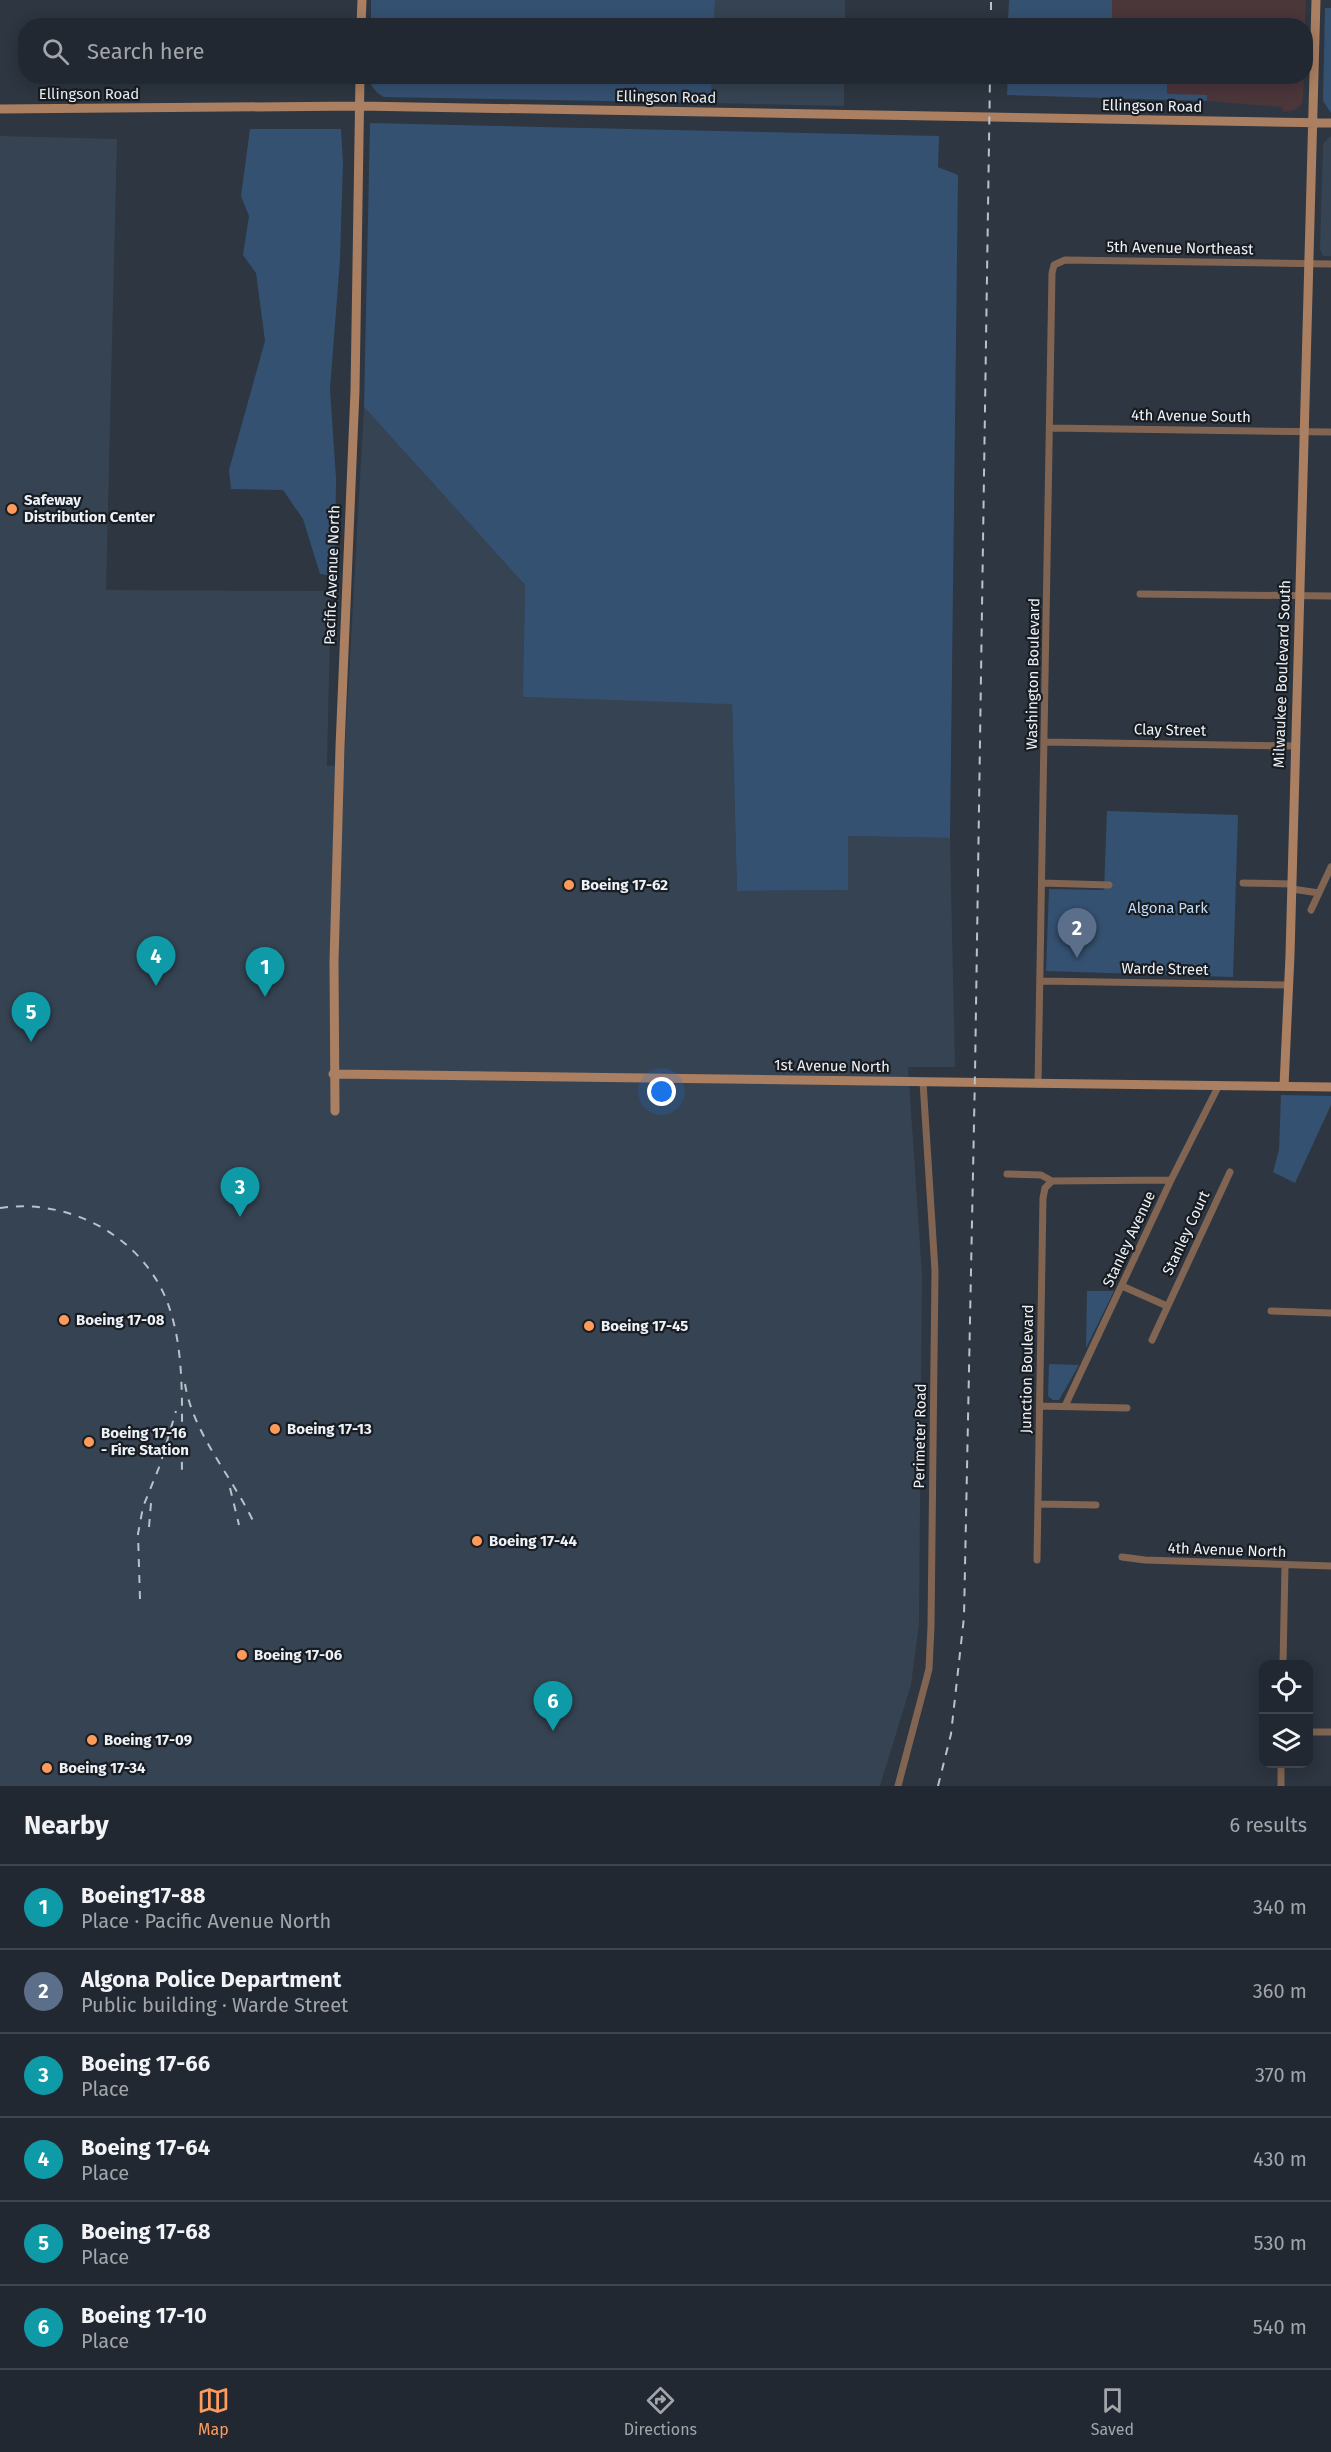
<!DOCTYPE html>
<meta charset="utf-8">
<style>
:root{--surface:#222831;--page:#2a3039;--text:#f1f3f6;--muted:#a2a6ab;--line:#3f444d;--accent:#ff9b5a}
body{margin:0;font-family:"Fira Sans",sans-serif;background:var(--page);color:var(--text)}
.controls{position:absolute;right:18px;bottom:18px;display:grid;overflow:hidden;border-radius:12px;box-shadow:0 3px 15px #0003}
.controls button{width:54px;height:54px;display:grid;place-items:center;padding:0;border:0;border-bottom:2px solid var(--line);background:var(--surface);color:var(--text);font:30px sans-serif}
.you{position:absolute;left:662px;top:1092px;width:21px;height:21px;margin:-15px;border:4px solid #fff;border-radius:50%;background:#1a73e8;box-shadow:0 0 0 9px #1a73e833}
.badge{display:grid;place-items:center;width:39px;height:39px;border-radius:50%;background:var(--accent);color:#fff;font-size:20px;font-weight:700}
.pin{position:absolute;translate:-50% -50px;filter:drop-shadow(0 2px 3px #0008)}
.pin::after{content:'';position:absolute;top:32px;width:21px;height:18px;background:inherit;clip-path:polygon(0 0,100% 0,50% 100%)}
.list{margin:0;padding:0;list-style:none}
h2{display:flex;justify-content:space-between;align-items:center;height:78px;margin:0;padding:0 24px;font-size:26px}
h2 small{font-size:20px;font-weight:400;color:var(--muted)}
.list li{display:grid;grid-template-columns:39px 1fr auto;gap:18px;align-items:center;box-sizing:border-box;height:84px;padding:0 24px;border-top:2px solid var(--line)}
.list b{display:block;font-size:22px;white-space:nowrap}
.list p{margin:0;font-size:20px;white-space:nowrap;color:var(--muted)}
.list em{font-size:20px;font-style:normal;color:var(--muted)}
.icon{flex:none;width:33px;height:33px;fill:none;stroke:currentColor;stroke-width:2;stroke-linecap:round;stroke-linejoin:round}
.map{position:relative;flex:none;width:1331px;height:1786px;overflow:hidden}
.search{position:absolute;background:var(--surface);box-shadow:0 3px 15px #0003;left:18px;right:18px;top:18px;height:66px;display:flex;align-items:center;gap:15px;box-sizing:border-box;padding:0 21px;border-radius:24px;color:var(--muted);font-size:22px}
.sheet{height:582px;background:var(--surface)}
nav{display:flex;justify-content:space-around;align-items:center;box-sizing:border-box;height:84px;border-top:2px solid var(--line);background:var(--surface);font-size:16px;color:var(--muted)}
nav a{display:grid;justify-items:center;gap:3px}
nav .on{color:var(--accent)}
.map>svg:first-child{display:block}
</style>
<div class="map">
<svg width="1331" height="1786" viewBox="0 0 1331 1786">
<rect width="100%" height="100%" fill="#2d3641"/>
<path fill="#364352" d="M715 0H845V25H714Z
M712 77H844V106L711 103Z
M0 136 117 139 106 590 331 591 327 766 344 765 364 407 525 585 524 697 732 703 737 891 848 890V836L950 838 955 1067H908L922 1274 919 1624 911 1685 880 1786H0Z
M1331 136V256H1323L1320 249 1323 147 1324 142Z"/>
<path fill="#4b363a" d="M1009 0H1306L1305 25 1008 26Z
M1008 77H1304L1303 99 1301 105 1295 110 1284 112 1281 107 1206 101 1007 95Z"/>
<path fill="#355171" d="M371 0H715L714 25 371 26Z
M1009 0H1112V24L1154 25H1008Z
M1325 8H1331V113L1323 101Z
M370 76 712 77 711 103 384 97C375 92 370 87 370 76Z
M1167 76V94L1207 95V101L1007 95 1008 77Z
M370 123 939 136 938 167 958 175 950 838 848 836V890L737 891 732 704 523 697 525 585 364 407Z
M250 129H341L343 163 340 260 330 389 336 478 335 576 320 574 303 519 283 490 231 489 229 470 265 341 256 273 243 255 249 216 241 196Z
M1107 811 1238 815 1233 977 1046 971 1049 889 1104 890Z
M1281 1095 1331 1096V1105L1295 1183 1273 1172 1279 1150Z
M1087 1291H1114L1086 1348Z
M1049 1364 1079 1365 1059 1400H1053L1048 1396Z"/>
<g fill="none" stroke-linecap="round" stroke-linejoin="round">
<path stroke="#816552" stroke-width="7" d="M1050 428 1331 432
M1140 594 1331 596
M1045 742 1295 746
M1042 883 1109 885
M1243 883 1292 884
M1292 889 1319 893
M1311 910 1331 867
M1041 981 1288 985
M1038 1084 1052 273 1054 265 1065 260 1331 264
M1007 1174 1041 1175 1052 1181 1171 1180
M1122 1286 1167 1306
M1271 1311 1331 1313
M1152 1340 1230 1172
M1040 1406 1127 1408
M1065 1406 1171 1180 1219 1085
M1039 1504 1096 1505
M1122 1557 1145 1560 1331 1566
M1037 1560 1043 1198 1045 1188 1052 1181
M1283 1664 1285 1566
M1308 1732H1331
M898 1786 929 1669 931 1626 935 1271 923 1082
M1281 1786V1764"/>
<path stroke="#ab7f61" stroke-width="9" d="M361 26 362 0
M0 109 359 106 1331 123
M333 1074 1331 1087
M1284 1086 1290 955 1316 0
M335 1111 334 962 340 747 355 391 360 76"/>
<path stroke="#bac1c9" stroke-width="2" stroke-dasharray="8 8" stroke-linecap="butt" d="M991 26V0
M0 1208C73 1197 150 1241 171 1313 186 1361 181 1422 182 1472
M185 1384C193 1434 234 1479 255 1525
M230 1488 239 1525
M149 1527 151 1503
M140 1599 138 1534 143 1507 160 1465 176 1411
M938 1786 951 1734 964 1617 975 1074 990 76"/>
</g>
<g fill="#ff9b5a" stroke="#191d22" stroke-width="2">
<circle cx="12" cy="509" r="6"/>
<circle cx="569" cy="885" r="6"/>
<circle cx="64" cy="1320" r="6"/>
<circle cx="589" cy="1326" r="6"/>
<circle cx="275" cy="1429" r="6"/>
<circle cx="89" cy="1442" r="6"/>
<circle cx="477" cy="1541" r="6"/>
<circle cx="242" cy="1655" r="6"/>
<circle cx="92" cy="1740" r="6"/>
<circle cx="47" cy="1768" r="6"/>
</g>
<g text-anchor="middle" dominant-baseline="central" stroke-width="4.5" stroke-linejoin="round" paint-order="stroke">
<g font-size="15" fill="#ecf2f9" stroke="#191d22">
<text x="89" y="94">Ellingson Road</text>
<text transform="translate(666 97) rotate(1)">Ellingson Road</text>
<text transform="translate(1152 106) rotate(1)">Ellingson Road</text>
<text transform="translate(1180 248) rotate(1)">5th Avenue Northeast</text>
<text transform="translate(1191 416) rotate(1)">4th Avenue South</text>
<text transform="translate(332 575) rotate(-88)">Pacific Avenue North</text>
<text transform="translate(1033 674) rotate(-89)">Washington Boulevard</text>
<text transform="translate(1282 674) rotate(-88)">Milwaukee Boulevard South</text>
<text transform="translate(1170 730) rotate(1)">Clay Street</text>
<text transform="translate(1165 969) rotate(1)">Warde Street</text>
<text transform="translate(832 1066) rotate(1)">1st Avenue North</text>
<text transform="translate(1186 1233) rotate(-65)">Stanley Court</text>
<text transform="translate(1129 1239) rotate(-65)">Stanley Avenue</text>
<text transform="translate(1027 1369) rotate(-89)">Junction Boulevard</text>
<text transform="translate(920 1436) rotate(-89)">Perimeter Road</text>
<text transform="translate(1227 1550) rotate(2)">4th Avenue North</text>
</g>
<g font-size="15" font-weight="bold" fill="#ecf2f9" stroke="#191d22" text-anchor="start">
<text x="24" y="500">Safeway<tspan x="24" dy="17">Distribution Center</tspan></text>
<text x="581" y="885">Boeing 17-62</text>
<text x="76" y="1320">Boeing 17-08</text>
<text x="601" y="1326">Boeing 17-45</text>
<text x="287" y="1429">Boeing 17-13</text>
<text x="101" y="1433">Boeing 17-16<tspan x="101" dy="17">- Fire Station</tspan></text>
<text x="489" y="1541">Boeing 17-44</text>
<text x="254" y="1655">Boeing 17-06</text>
<text x="104" y="1740">Boeing 17-09</text>
<text x="59" y="1768">Boeing 17-34</text>
</g>
<g font-size="15" fill="#bfdbfa" stroke="#191d22">
<text x="1168" y="908">Algona Park</text>
</g>
</g>
</svg>
<div class="controls">
<button><svg class="icon" aria-label="locate" viewBox="0 0 24 24"><circle cx="12" cy="12" r="6"/><path d="M12 2v4M12 18v4M2 12h4M18 12h4"/></svg></button>
<button><svg class="icon" aria-label="layers" viewBox="0 0 24 24"><path d="M12 4l9 5-9 5-9-5zM3 14l9 5 9-5"/></svg></button>
</div>
<div class="you"></div>
<div class="pin badge" style="left:265px;top:997px;background:#0f9aa8">1</div>
<div class="pin badge" style="left:1077px;top:958px;background:#5c6f8a">2</div>
<div class="pin badge" style="left:240px;top:1217px;background:#0f9aa8">3</div>
<div class="pin badge" style="left:156px;top:986px;background:#0f9aa8">4</div>
<div class="pin badge" style="left:31px;top:1042px;background:#0f9aa8">5</div>
<div class="pin badge" style="left:553px;top:1731px;background:#0f9aa8">6</div>
<div class="search"><svg class="icon" aria-label="search" viewBox="0 0 24 24"><circle cx="10" cy="10" r="6"/><path d="M15 15l6 6"/></svg>Search here</div>
</div>
<section class="sheet">
<h2>Nearby<small>6 results</small></h2>
<ul class="list">
<li><span class="badge" style="background:#0f9aa8">1</span><div><b>Boeing17-88</b><p>Place · Pacific Avenue North</p></div><em>340 m</em></li>
<li><span class="badge" style="background:#5c6f8a">2</span><div><b>Algona Police Department</b><p>Public building · Warde Street</p></div><em>360 m</em></li>
<li><span class="badge" style="background:#0f9aa8">3</span><div><b>Boeing 17-66</b><p>Place</p></div><em>370 m</em></li>
<li><span class="badge" style="background:#0f9aa8">4</span><div><b>Boeing 17-64</b><p>Place</p></div><em>430 m</em></li>
<li><span class="badge" style="background:#0f9aa8">5</span><div><b>Boeing 17-68</b><p>Place</p></div><em>530 m</em></li>
<li><span class="badge" style="background:#0f9aa8">6</span><div><b>Boeing 17-10</b><p>Place</p></div><em>540 m</em></li>
</ul>
</section>
<nav>
<a class="on"><svg class="icon" aria-label="map" viewBox="0 0 24 24"><path d="M3 6l6-2 6 2 6-2v14l-6 2-6-2-6 2zM9 4v14M15 6v14"/></svg>Map</a>
<a><svg class="icon" aria-label="directions" viewBox="0 0 24 24"><path d="M12 3l9 9-9 9-9-9zM9 14v-3h6M13 9l2 2-2 2"/></svg>Directions</a>
<a><svg class="icon" aria-label="saved" viewBox="0 0 24 24"><path d="M7 4h10v16l-5-4-5 4z"/></svg>Saved</a>
</nav>
